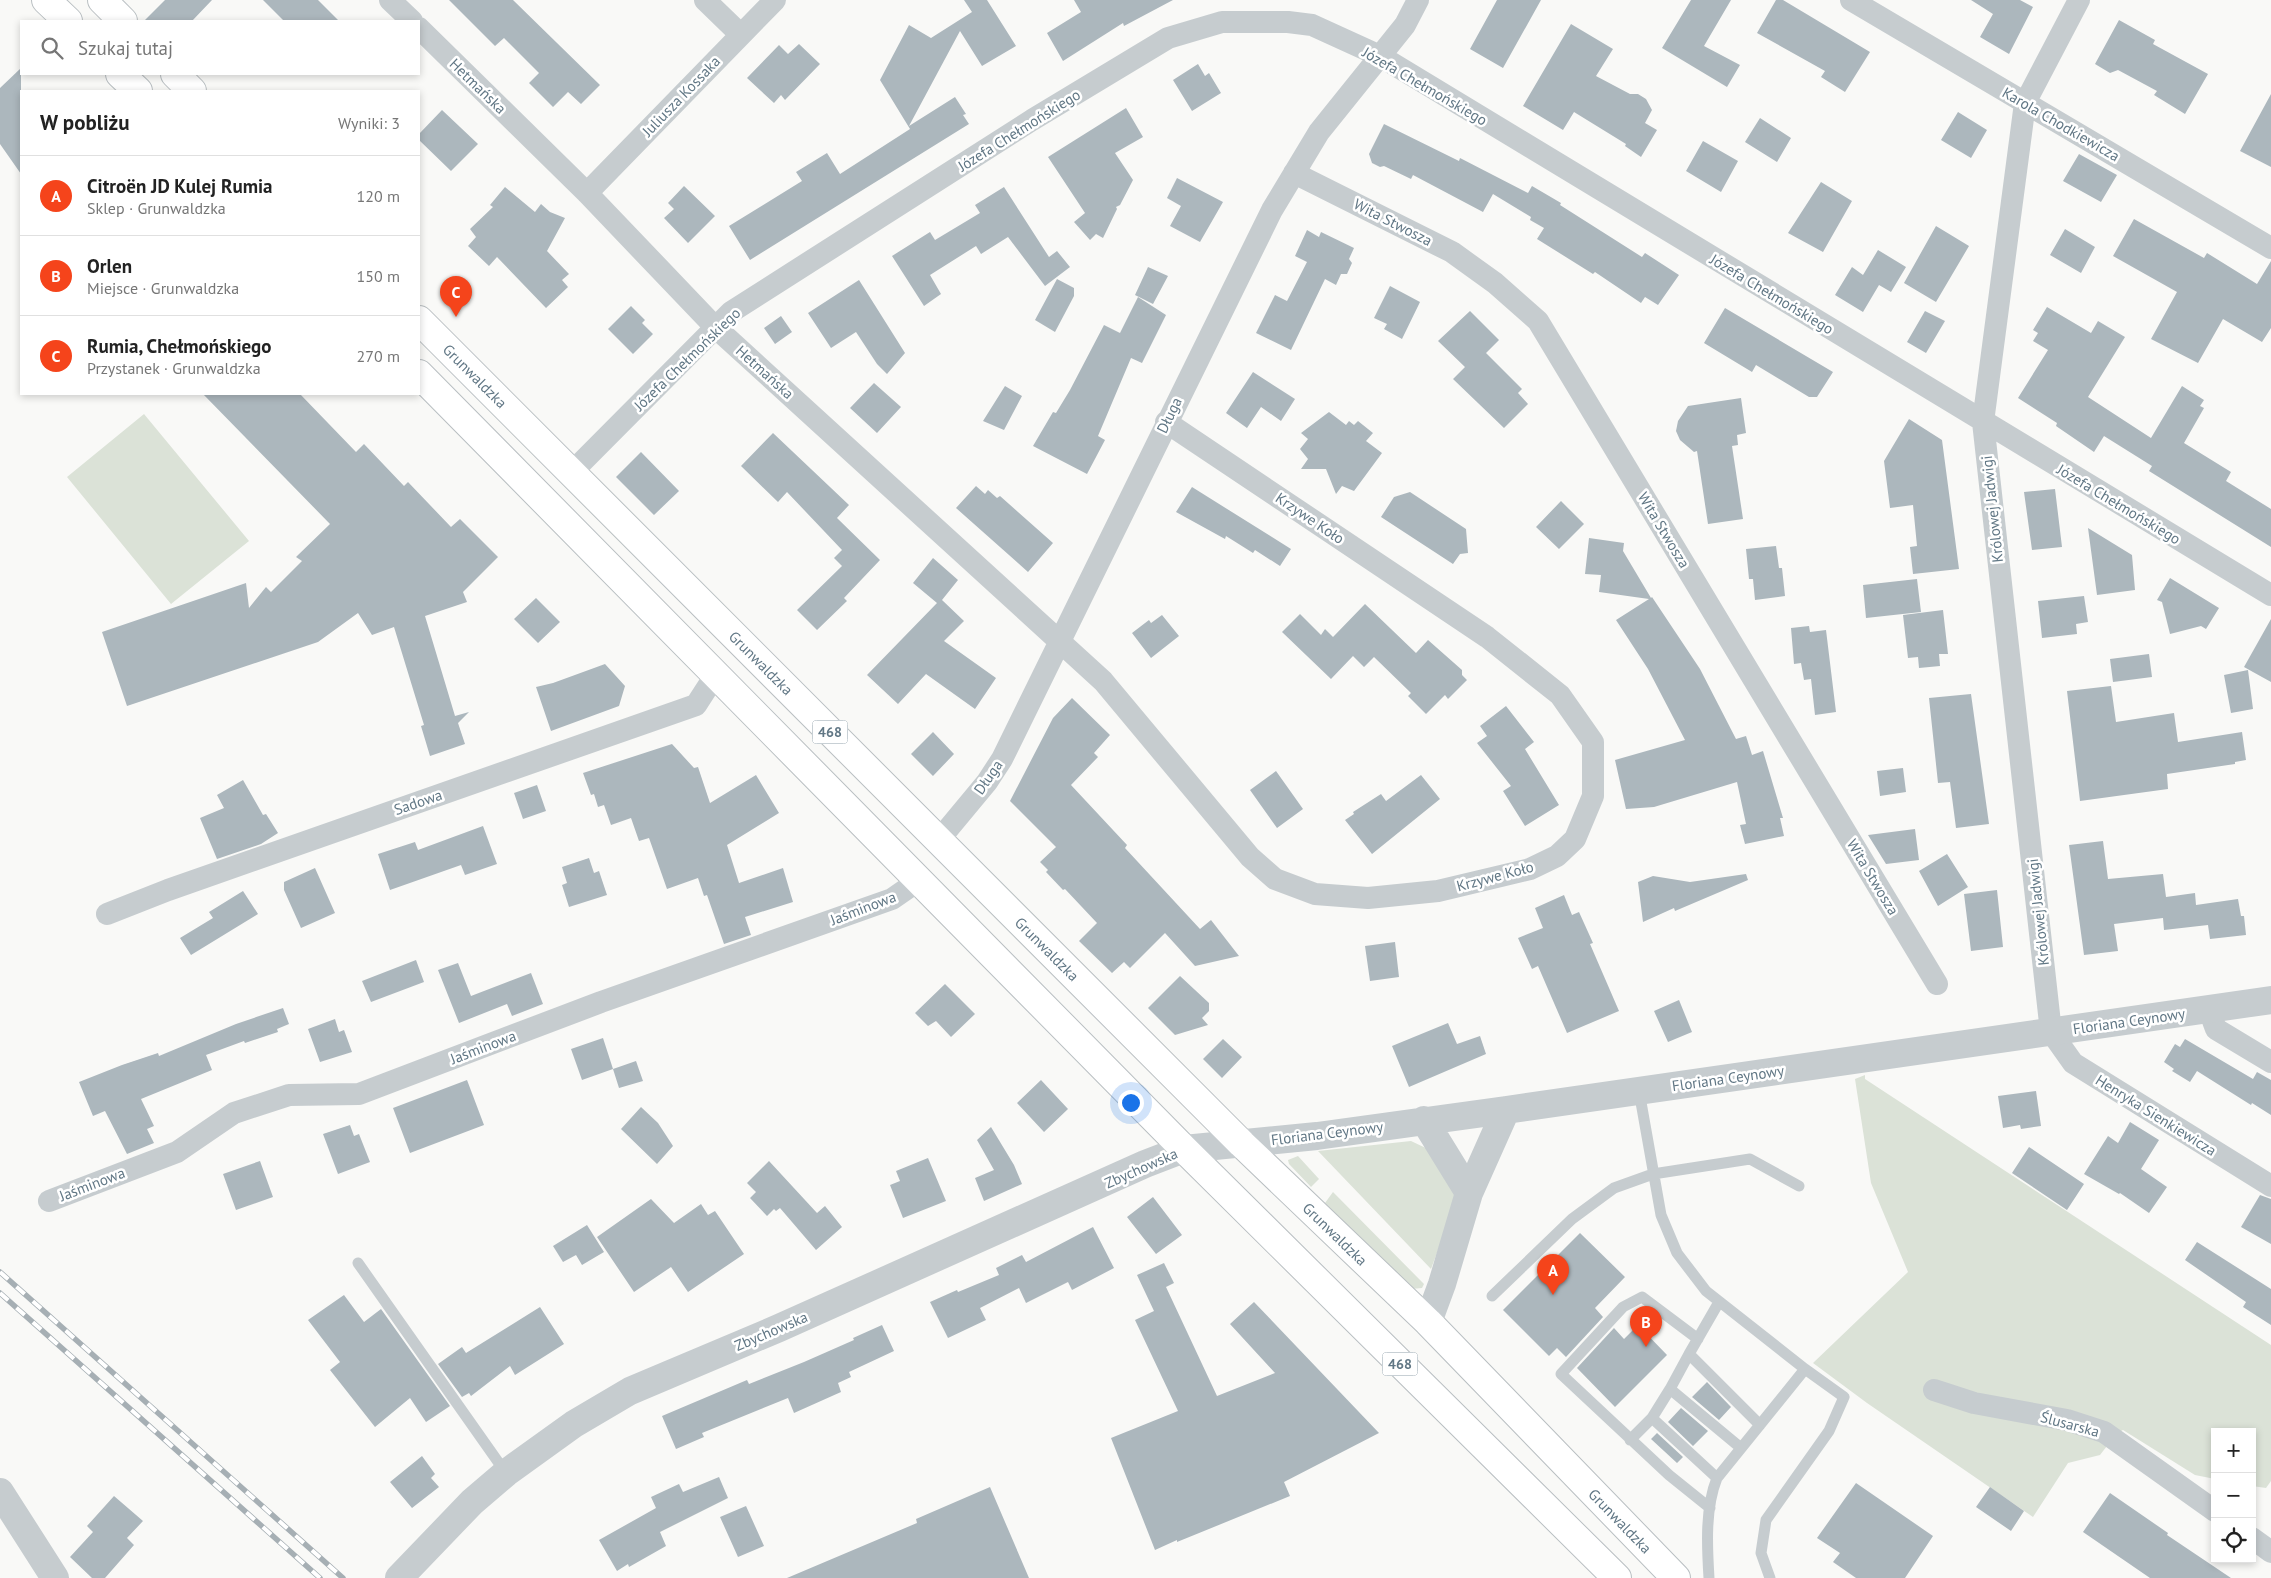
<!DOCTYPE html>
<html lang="pl">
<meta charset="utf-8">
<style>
:root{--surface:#fff;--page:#f2f2f2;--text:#222;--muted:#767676;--line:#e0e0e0;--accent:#f5441b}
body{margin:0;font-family:"PT Sans",sans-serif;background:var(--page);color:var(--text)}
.controls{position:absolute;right:15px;bottom:15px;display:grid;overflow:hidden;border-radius:0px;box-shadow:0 2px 8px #0003}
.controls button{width:45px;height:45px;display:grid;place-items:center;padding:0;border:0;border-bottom:1px solid var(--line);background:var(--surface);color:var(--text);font:25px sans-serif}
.you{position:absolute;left:1130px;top:1102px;width:18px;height:18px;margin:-12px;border:4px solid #fff;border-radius:50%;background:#1a73e8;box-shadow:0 0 0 8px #1a73e833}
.badge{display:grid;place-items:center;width:32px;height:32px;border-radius:50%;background:var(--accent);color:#fff;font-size:16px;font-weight:700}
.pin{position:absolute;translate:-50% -41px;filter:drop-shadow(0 1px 2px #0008)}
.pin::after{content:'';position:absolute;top:26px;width:18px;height:15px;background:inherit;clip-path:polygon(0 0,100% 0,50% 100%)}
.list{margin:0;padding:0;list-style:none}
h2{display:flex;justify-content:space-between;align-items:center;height:65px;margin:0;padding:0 20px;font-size:21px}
h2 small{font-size:16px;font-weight:400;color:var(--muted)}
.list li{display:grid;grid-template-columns:32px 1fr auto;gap:15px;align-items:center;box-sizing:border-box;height:80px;padding:0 20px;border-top:1px solid var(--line)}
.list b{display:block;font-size:19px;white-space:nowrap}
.list p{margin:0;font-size:16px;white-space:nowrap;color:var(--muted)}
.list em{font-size:16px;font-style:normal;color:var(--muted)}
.icon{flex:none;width:28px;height:28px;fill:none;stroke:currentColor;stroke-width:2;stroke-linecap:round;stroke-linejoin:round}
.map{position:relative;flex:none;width:2271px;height:1578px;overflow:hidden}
.search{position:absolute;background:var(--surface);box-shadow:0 2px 8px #0003;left:20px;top:20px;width:400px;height:55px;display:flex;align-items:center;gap:12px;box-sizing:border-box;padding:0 18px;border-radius:0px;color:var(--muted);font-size:19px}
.panel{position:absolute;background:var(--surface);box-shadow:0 2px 8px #0003;left:20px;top:90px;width:400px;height:305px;border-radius:0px}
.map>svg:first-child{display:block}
</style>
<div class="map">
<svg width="2271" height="1578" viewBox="0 0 2271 1578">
<rect width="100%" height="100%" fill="#f9f9f7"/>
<path fill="#dbe2d7" d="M144 414 249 541 171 604 67 477Z
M1865 1075V1079L2271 1345V1481L2266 1488 2252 1486V1432H2215V1479L2195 1475 2123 1430 2117 1433 2100 1455 2068 1463 2033 1517 1867 1403 1813 1363 1908 1272 1871 1183 1855 1079Z
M1411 1141 1430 1150 1457 1198 1431 1269 1318 1151Z
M1298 1156 1319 1179 1311 1187 1289 1164 1288 1160Z
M1333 1192 1424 1284 1422 1288 1411 1289 1325 1203Z"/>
<path fill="#acb7bd" d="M165 0H212L192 21H144Z
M263 0H318L339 21H284Z
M449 0H513L600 85 581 104 568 92 553 107 529 83 539 73 504 38 495 46Z
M964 0H987L1016 46 982 66 960 31 909 126 955 97 966 114 963 115 969 124 750 260 729 226 802 181 796 172 827 153 840 174 910 129 880 80 909 25 931 38 972 12Z
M1074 0H1173L1124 26 1123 23 1063 61 1047 33 1081 12Z
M1497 0H1541L1503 68 1470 49Z
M1691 0H1731L1704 46 1740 65 1727 87 1662 48Z
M1776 0H1783L1870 52 1845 92 1821 77 1825 71 1757 33Z
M1971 0H2020L2033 7 2009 54 1980 37 1993 14Z
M2119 20 2155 40 2153 44 2208 74 2185 114 2154 95 2157 91 2118 70 2110 73 2095 64Z
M1571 24 1613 49 1596 76 1630 94H1638L1646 99 1652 110 1645 123 1657 130 1641 157 1625 146 1626 144 1574 112 1563 130 1523 106Z
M799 44 820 64 785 100 781 95 774 103 747 78 779 45 788 54Z
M1198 64 1205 76 1209 73 1221 93 1192 111 1173 80Z
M21 68V174L0 144V88Z
M2271 94V167L2240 151Z
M1126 108 1143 137 1115 153 1133 180 1120 205 1116 207 1117 209 1103 238 1096 234 1090 240 1074 222 1085 213 1048 157Z
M442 110 478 144 451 171 419 140V134Z
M1958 112 1987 130 1971 158 1941 140Z
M1760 118 1791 138 1777 162 1745 142Z
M1384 124 1459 161 1460 158 1528 193 1532 186 1561 203 1560 205 1642 257 1645 253 1679 275 1658 305 1645 297 1641 303 1595 272 1593 274 1537 239 1544 228 1530 220 1531 217 1493 194 1483 212 1413 175 1411 179 1384 166 1380 167 1372 163 1369 154Z
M1703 141 1738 161 1721 192 1686 171Z
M2079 154 2117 175 2101 202 2063 181Z
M1177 178 1223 202 1200 242 1170 226 1181 206 1167 198Z
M1821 182 1852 201 1823 252 1788 233Z
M684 186 715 216 688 243 664 218 674 209 668 203Z
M505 187 535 212 541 204 550 212 565 218 547 251 569 274 562 280 568 287 546 308 497 257 489 266 468 246 476 237 470 229 493 207 490 205Z
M1004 187 1049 257 1057 251 1070 267 1045 286 1008 237 981 254 976 246 930 275 941 294 924 306 892 256 930 232 935 240 980 213 975 205Z
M2134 219 2204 258 2207 253 2257 284 2271 261V328L2262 342 2223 319 2198 363 2151 339 2177 292 2113 256Z
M1936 226 1969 246 1936 302 1904 283Z
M2065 229 2095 247 2081 273 2050 255Z
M1307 230 1319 237 1321 232 1354 248 1349 259 1352 263 1347 274H1341L1336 285 1325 279 1291 350 1256 333 1275 295 1287 301 1307 262 1295 256Z
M1878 250 1906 267 1891 292 1879 285 1863 312 1835 295 1852 267 1863 275Z
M1148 267 1168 276 1153 304 1135 295Z
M1057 279 1074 288V296L1055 332 1035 320Z
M859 280 905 353 887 374 877 364 856 332 831 348 808 313Z
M1390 286 1420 302 1402 339 1384 329 1387 324 1374 318Z
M1138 297 1166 315 1142 363 1131 358 1098 436 1105 440 1087 474 1033 446 1053 412 1056 413 1070 390 1104 325 1120 333Z
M631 306 645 320 642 323 653 334 633 354 608 329Z
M2047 307 2091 333 2098 321 2125 337 2088 397 2151 438 2182 386 2204 400 2200 406 2204 408 2184 443 2231 472 2226 481 2271 509V547L2149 471 2152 466 2104 436 2094 452 2056 426 2057 423 2018 398 2048 350 2033 341 2038 333 2033 330Z
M1725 308 1833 372 1817 397H1809L1756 365 1752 372 1704 343Z
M1470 311 1499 340 1486 353 1522 389 1518 393 1528 404 1504 428 1453 379 1465 367 1438 341Z
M1925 311 1945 321 1926 353 1907 342Z
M781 316 792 332 775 344 764 328Z
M1253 372 1295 399 1281 421 1261 407 1247 428 1226 413Z
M874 383 901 407 877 433 850 408Z
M1005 386 1022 396 1004 430 983 421Z
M203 394H300L356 452 364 444 404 486 408 482 451 527 460 519 498 557 463 592 467 602 425 616 455 716 469 712 458 723 465 744 430 756 421 726 424 725 394 627 372 635 358 613 318 642 127 706 102 632 246 583 249 608 266 587 271 592 302 561 296 557 330 524Z
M1741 398 1746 433 1737 435 1738 445 1732 446 1743 519 1708 524 1697 451 1694 452 1680 440 1676 431 1678 421 1688 406Z
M1329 412 1346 425 1349 421 1354 425 1358 421 1373 433 1366 441 1382 453 1354 491 1342 486 1336 494 1326 469H1301L1308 459 1300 449 1308 439 1301 433Z
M1909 419 1942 440 1959 569 1913 574 1910 547 1917 546 1913 505 1890 508 1884 461Z
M773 433 849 505 837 518 880 560 844 598 847 601 817 630 797 610 842 566 834 558 842 550 787 492 778 502 741 466Z
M641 452 679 491 654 515 616 477Z
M976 486 985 494 988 490 997 498 1000 496 1053 543 1028 572 956 508Z
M1192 487 1291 549 1280 566 1255 550 1253 553 1226 536 1225 539 1176 512Z
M2055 489 2062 547 2032 550 2024 492Z
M1410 492 1466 529 1468 553 1460 554 1453 564 1381 517 1394 497Z
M1561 501 1584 524 1559 549 1536 527Z
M2088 528 2132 555 2135 590 2097 595Z
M1589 538 1624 543 1623 551 1651 598 1652 597 1700 669 1736 739 1746 736 1752 755 1763 751 1783 818H1780L1784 836 1745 844 1740 825 1746 824 1737 782 1654 807 1626 809 1615 760 1685 740 1648 669 1616 620 1649 599 1599 592 1601 575 1585 574Z
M1776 546 1779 568H1782L1785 596 1755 600 1753 579H1749L1746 549Z
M933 558 958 580 942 600 964 621 944 641 996 678 975 709 926 674 898 704 867 675 937 603 913 583Z
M2170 578 2219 608 2206 629 2201 626 2170 634 2162 602 2157 600Z
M1917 579 1921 612 1866 618 1863 585Z
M2084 596 2088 622 2076 624 2077 634 2042 638 2038 601Z
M536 598 560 622 538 643 514 619Z
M1365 604 1416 653 1428 640 1462 670V675L1467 680 1448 699 1445 695 1426 714 1408 696 1411 693 1374 657 1364 667 1353 656 1331 679 1282 632 1300 614 1321 635 1325 629 1333 637Z
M1943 610 1948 654H1939L1940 666 1919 668 1918 657 1908 658 1903 615Z
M1162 615 1179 636 1151 658 1132 633 1149 620 1151 623Z
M2271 619V682L2244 667Z
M1809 626 1810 632 1826 630 1836 712 1815 715 1811 679 1804 680 1801 663 1794 664 1791 628Z
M2149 654 2152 677 2113 682 2110 659Z
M605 664 625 686 619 706 551 731 536 687 553 683Z
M2248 670 2253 709 2231 713 2224 675Z
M2111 686 2116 722 2174 713 2178 742 2242 732 2246 760 2235 762V764L2167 774 2168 789 2080 801 2067 691Z
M1971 694 1989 824 1956 828 1950 782 1938 783 1929 698Z
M1072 698 1110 735 1094 753 1098 757 1071 785 1127 845 1125 848 1200 929 1211 920 1239 956 1195 966 1165 933 1130 968 1124 962 1112 973 1079 941 1097 923 1065 889 1063 890 1046 872 1048 870 1040 862 1056 847 1010 801 1053 718Z
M1506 706 1534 742 1525 749 1559 805 1525 826 1503 791 1511 786 1477 743 1487 736 1480 726Z
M933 732 954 754 933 776 911 754Z
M672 744 694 768 698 767 710 803 756 775 779 813 727 845 739 883 783 868 793 902 745 917 751 935 724 944 707 895 704 896 698 878 667 889 649 838 639 841 631 818 611 825 604 805 598 807 594 794 591 795 583 773Z
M1903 768 1906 792 1880 796 1877 771Z
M1276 771 1303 809 1277 828 1250 790Z
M1421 775 1440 799 1372 854 1345 820 1354 814 1353 812 1381 794 1386 801Z
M243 780 263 815 266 814 278 833 261 844 217 859 200 818 224 808 217 795Z
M537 785 546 811 523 819 514 793Z
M483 826 497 864 465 875 461 865 390 890 378 854 415 842 418 850Z
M1915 829 1919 860 1886 864 1868 835Z
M2103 841 2108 879 2163 874 2166 897 2195 893 2196 905 2238 899 2241 916H2244L2246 935 2210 939 2208 925 2164 930 2163 918 2114 924 2118 951 2084 955 2069 845Z
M1947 854 1968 887 1938 906 1919 871Z
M589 858 594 873 599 871 607 895 569 907 562 885 567 883 562 867Z
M315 868 335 913 301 928 284 890V882Z
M1746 874 1748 880 1675 911 1674 908 1643 922 1638 882 1653 876 1690 882Z
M1997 890 2003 947 1971 951 1964 894Z
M243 891 258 914 191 955 180 938 213 918 209 912Z
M1564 895 1572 915 1579 912 1593 943 1590 944 1619 1011 1567 1033 1538 966 1532 969 1518 938 1543 928 1535 908Z
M1395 942 1399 977 1370 981 1365 946Z
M416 960 424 982 371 1002 362 981Z
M458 963 471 996 531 973 543 1004 512 1016 507 1004 459 1023 438 970Z
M1180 976 1209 1003V1011L1202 1018 1208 1025 1175 1035 1148 1008Z
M945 984 975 1014 951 1037 936 1021 928 1026 915 1013Z
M1679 1000 1692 1032 1668 1042 1654 1011Z
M283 1008 289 1024 277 1029 278 1032 245 1043 244 1041 206 1055 212 1070 141 1099 154 1126 147 1129 154 1143 127 1154 105 1111 93 1116 79 1082 122 1065 158 1053 159 1056 236 1024Z
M335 1019 339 1032 344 1030 352 1052 320 1062 308 1029Z
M1448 1023 1457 1044 1480 1036 1486 1054 1409 1087 1392 1046Z
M603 1038 613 1069 582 1080 571 1049Z
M1223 1039 1242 1057 1222 1078 1203 1059Z
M2185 1039 2253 1079 2257 1072 2271 1080V1115L2252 1103 2251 1105 2197 1071 2190 1082 2172 1071 2174 1069 2164 1062 2175 1044 2180 1047Z
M636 1061 643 1081 619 1088 613 1069Z
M467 1080 484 1125 410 1153 393 1108Z
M1041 1080 1068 1109 1044 1132 1017 1103Z
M2036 1091 2041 1126 2021 1129 2020 1125 2003 1128 1998 1096Z
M641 1107 658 1123 673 1146 657 1164 621 1129Z
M2130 1122 2159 1140 2141 1169 2167 1187 2149 1213 2120 1193 2119 1194 2084 1174 2108 1136 2118 1143Z
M350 1125 354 1136 359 1134 370 1162 338 1174 323 1134Z
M991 1127 1014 1165 1022 1184 984 1201 975 1178 994 1170 977 1140Z
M2029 1147 2084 1184 2067 1210 2012 1173Z
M928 1158 946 1201 903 1218 890 1185 900 1181 896 1171Z
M260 1161 273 1197 236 1210 223 1174Z
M769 1161 817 1213 825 1206 842 1227 816 1250 780 1208 776 1211 774 1209 767 1216 750 1198 756 1192 747 1183Z
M2260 1195 2271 1199V1244L2241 1227Z
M1153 1197 1182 1235 1156 1254 1127 1217Z
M651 1199 674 1223 701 1204 708 1215 715 1211 744 1254 688 1292 671 1267 634 1292 597 1237Z
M587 1225 604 1252 582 1265 576 1255 563 1262 553 1246Z
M1093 1227 1114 1268 1072 1290 1068 1282 1026 1303 1019 1288 980 1308 986 1320 948 1338 930 1302 957 1290 958 1292 999 1275 996 1268 1022 1255 1026 1262Z
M1580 1233 1625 1277 1595 1308 1603 1317 1566 1357 1557 1348 1549 1356 1503 1310Z
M2197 1242 2271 1289V1325L2243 1307 2246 1302 2185 1260Z
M1164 1263 1174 1283 1166 1287 1217 1396 1275 1373 1230 1324 1254 1302 1379 1433 1284 1482 1290 1496 1177 1542V1540L1155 1550 1111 1438 1178 1411 1135 1320 1154 1311 1137 1275Z
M344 1295 364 1322 381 1309 450 1406 426 1422 410 1398 375 1427 330 1370 340 1362 308 1320Z
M540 1307 564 1344 515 1375 510 1366 471 1396 469 1393 462 1397 438 1364 462 1347 466 1353Z
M882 1325 894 1351 849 1372 851 1377 838 1383 841 1392 794 1413 788 1398 702 1433 704 1437 676 1449 662 1416 747 1380 749 1384 804 1362 854 1340 853 1338Z
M1638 1325 1667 1355 1615 1407 1577 1368 1614 1328 1624 1339Z
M1707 1382 1731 1407 1719 1420 1692 1397Z
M1681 1408 1708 1431 1693 1446 1668 1422Z
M1657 1433 1683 1457 1677 1463 1651 1439Z
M422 1456 435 1474 431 1478 439 1487 412 1508 390 1482Z
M719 1477 728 1498 660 1532 666 1546 629 1567 628 1564 617 1571 599 1540 656 1508 651 1497 679 1484 683 1492Z
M1856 1483 1933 1536 1905 1578H1856L1833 1562 1840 1553 1817 1538Z
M990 1487 1029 1578H787L917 1523 916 1519Z
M1990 1487 2024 1511 2011 1531 1976 1507Z
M2110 1493 2168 1533 2167 1535 2231 1578H2150L2083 1532Z
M114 1496 143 1521 127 1538 134 1545 105 1578H92L70 1557 93 1532 87 1526Z
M746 1506 764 1546 738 1557 720 1517Z"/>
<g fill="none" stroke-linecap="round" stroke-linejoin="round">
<g stroke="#b9bfc2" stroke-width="30">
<path id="primary" d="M46 0 68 21
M102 0 123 21
M120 74 138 91
M175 74 192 91
M419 320 1242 1144 1428 1322 1676 1578
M419 374 1184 1149 1617 1578"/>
</g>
<path stroke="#c6cccf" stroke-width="11" d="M1639 1091 1661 1215 1677 1253 1706 1291 1805 1369 1717 1478C1705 1508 1707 1546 1709 1578
M358 1263 506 1473
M1492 1296 1572 1219 1614 1188 1653 1174 1750 1159 1799 1186
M1719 1302 1689 1354 1760 1425
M1698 1339 1642 1297 1623 1307 1561 1374 1669 1475 1710 1508
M1689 1354 1670 1389 1741 1448
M1670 1389 1652 1418 1717 1478
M1630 1440 1652 1418
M1770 1578 1761 1553 1766 1520 1829 1431 1844 1397 1805 1369"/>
<path stroke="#c6cccf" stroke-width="22" d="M390 0 412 21
M705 0 740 34
M1851 0 2271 248
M2079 0 2025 103 1983 422 2051 1032 2073 1063 2271 1186
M419 28 587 193 715 327 1103 681 1250 857 1275 879 1315 894 1368 898 1438 891 1530 869 1557 856 1575 839 1593 796V742L1560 695 1487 637 1166 422
M1294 173 1452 252 1495 283 1538 321 1937 984
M587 193 775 0
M571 473 731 312 1032 120 1168 38 1222 22H1288L1312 25 1380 56 2271 595
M938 841 987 782 1002 759 1272 210 1319 132 1405 25 1418 0
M107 914 168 890 696 705 716 674
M2209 1010 2216 1029 2271 1062
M49 1201 177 1152 234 1113 289 1095 359 1094 601 1002 892 899 918 881
M1934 1390 1974 1403 2067 1420 2104 1432 2215 1511
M2252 1538 2271 1552"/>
<path stroke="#c6cccf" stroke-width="28" d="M1424 1120 1469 1193
M1428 1322 1442 1284 1469 1193 1506 1110
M0 1492 55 1578
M399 1578 472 1502 506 1473 574 1424 630 1391 779 1328 1145 1164 1184 1149 1317 1136 1506 1110 2271 1000"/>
<use href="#primary" stroke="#fff" stroke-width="28"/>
<g stroke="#a6afb4" stroke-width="5.5">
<path id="rail" d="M0 1272 343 1578
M0 1293 320 1578"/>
</g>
<use href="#rail" stroke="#fff" stroke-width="4" stroke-dasharray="11" stroke-linecap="butt"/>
</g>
<g text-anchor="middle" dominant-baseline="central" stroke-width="5" stroke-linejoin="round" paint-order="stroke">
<g fill="#fff" stroke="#90a0aa" stroke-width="1">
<rect x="812.5" y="720.5" width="35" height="23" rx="4"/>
<rect x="1382.5" y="1352.5" width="35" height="23" rx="4"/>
</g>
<g font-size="14" font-weight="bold" fill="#617785">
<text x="830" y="732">468</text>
<text x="1400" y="1364">468</text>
</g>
<g font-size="15" fill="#617785" stroke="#fff">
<text transform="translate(478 86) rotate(44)">Hetmańska</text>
<text transform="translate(1425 86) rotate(30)">Józefa Chełmońskiego</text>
<text transform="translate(681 96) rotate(-46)">Juliusza Kossaka</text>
<text transform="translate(2061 124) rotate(30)">Karola Chodkiewicza</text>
<text transform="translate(1019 130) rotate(-32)">Józefa Chełmońskiego</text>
<text transform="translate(1393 222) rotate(27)">Wita Stwosza</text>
<text transform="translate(1772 294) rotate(31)">Józefa Chełmońskiego</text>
<text transform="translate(687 359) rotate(-44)">Józefa Chełmońskiego</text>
<text transform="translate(765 372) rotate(42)">Hetmańska</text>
<text transform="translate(475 376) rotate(45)">Grunwaldzka</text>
<text transform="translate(1169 415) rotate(-64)">Długa</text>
<text transform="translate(2119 504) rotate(31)">Józefa Chełmońskiego</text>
<text transform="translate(1992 509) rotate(-96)">Królowej Jadwigi</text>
<text transform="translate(1310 518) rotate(34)">Krzywe Koło</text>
<text transform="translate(1664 530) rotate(59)">Wita Stwosza</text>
<text transform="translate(761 663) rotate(45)">Grunwaldzka</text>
<text transform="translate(988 777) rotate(-55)">Długa</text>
<text transform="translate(418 802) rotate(-19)">Sadowa</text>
<text transform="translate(1495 876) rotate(-15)">Krzywe Koło</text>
<text transform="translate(1873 877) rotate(59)">Wita Stwosza</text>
<text transform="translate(863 908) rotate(-21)">Jaśminowa</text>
<text transform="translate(2038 912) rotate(-96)">Królowej Jadwigi</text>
<text transform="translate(1047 949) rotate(45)">Grunwaldzka</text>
<text transform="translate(2129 1021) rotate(-8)">Floriana Ceynowy</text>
<text transform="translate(483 1047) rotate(-21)">Jaśminowa</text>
<text transform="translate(1728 1078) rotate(-8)">Floriana Ceynowy</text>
<text transform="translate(2156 1115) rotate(32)">Henryka Sienkiewicza</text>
<text transform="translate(1327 1133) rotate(-7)">Floriana Ceynowy</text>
<text transform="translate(1141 1168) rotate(-24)">Zbychowska</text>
<text transform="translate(92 1184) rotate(-21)">Jaśminowa</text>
<text transform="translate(1335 1234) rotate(44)">Grunwaldzka</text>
<text transform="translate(771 1331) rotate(-23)">Zbychowska</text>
<text transform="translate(2070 1424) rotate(15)">Ślusarska</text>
<text transform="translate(1620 1521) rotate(46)">Grunwaldzka</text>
</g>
</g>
</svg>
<div class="controls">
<button>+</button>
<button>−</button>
<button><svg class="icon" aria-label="locate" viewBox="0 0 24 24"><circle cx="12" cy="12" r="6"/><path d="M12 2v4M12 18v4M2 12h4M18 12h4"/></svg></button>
</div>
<div class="you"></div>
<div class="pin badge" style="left:1553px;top:1295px">A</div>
<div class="pin badge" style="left:1646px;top:1347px">B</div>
<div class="pin badge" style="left:456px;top:317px">C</div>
<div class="search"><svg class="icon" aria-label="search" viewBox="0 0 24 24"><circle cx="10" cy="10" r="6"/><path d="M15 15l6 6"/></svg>Szukaj tutaj</div>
<section class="panel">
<h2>W pobliżu<small>Wyniki: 3</small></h2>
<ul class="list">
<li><span class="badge">A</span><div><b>Citroën JD Kulej Rumia</b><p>Sklep · Grunwaldzka</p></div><em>120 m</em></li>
<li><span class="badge">B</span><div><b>Orlen</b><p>Miejsce · Grunwaldzka</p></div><em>150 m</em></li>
<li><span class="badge">C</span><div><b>Rumia, Chełmońskiego</b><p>Przystanek · Grunwaldzka</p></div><em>270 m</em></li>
</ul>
</section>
</div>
